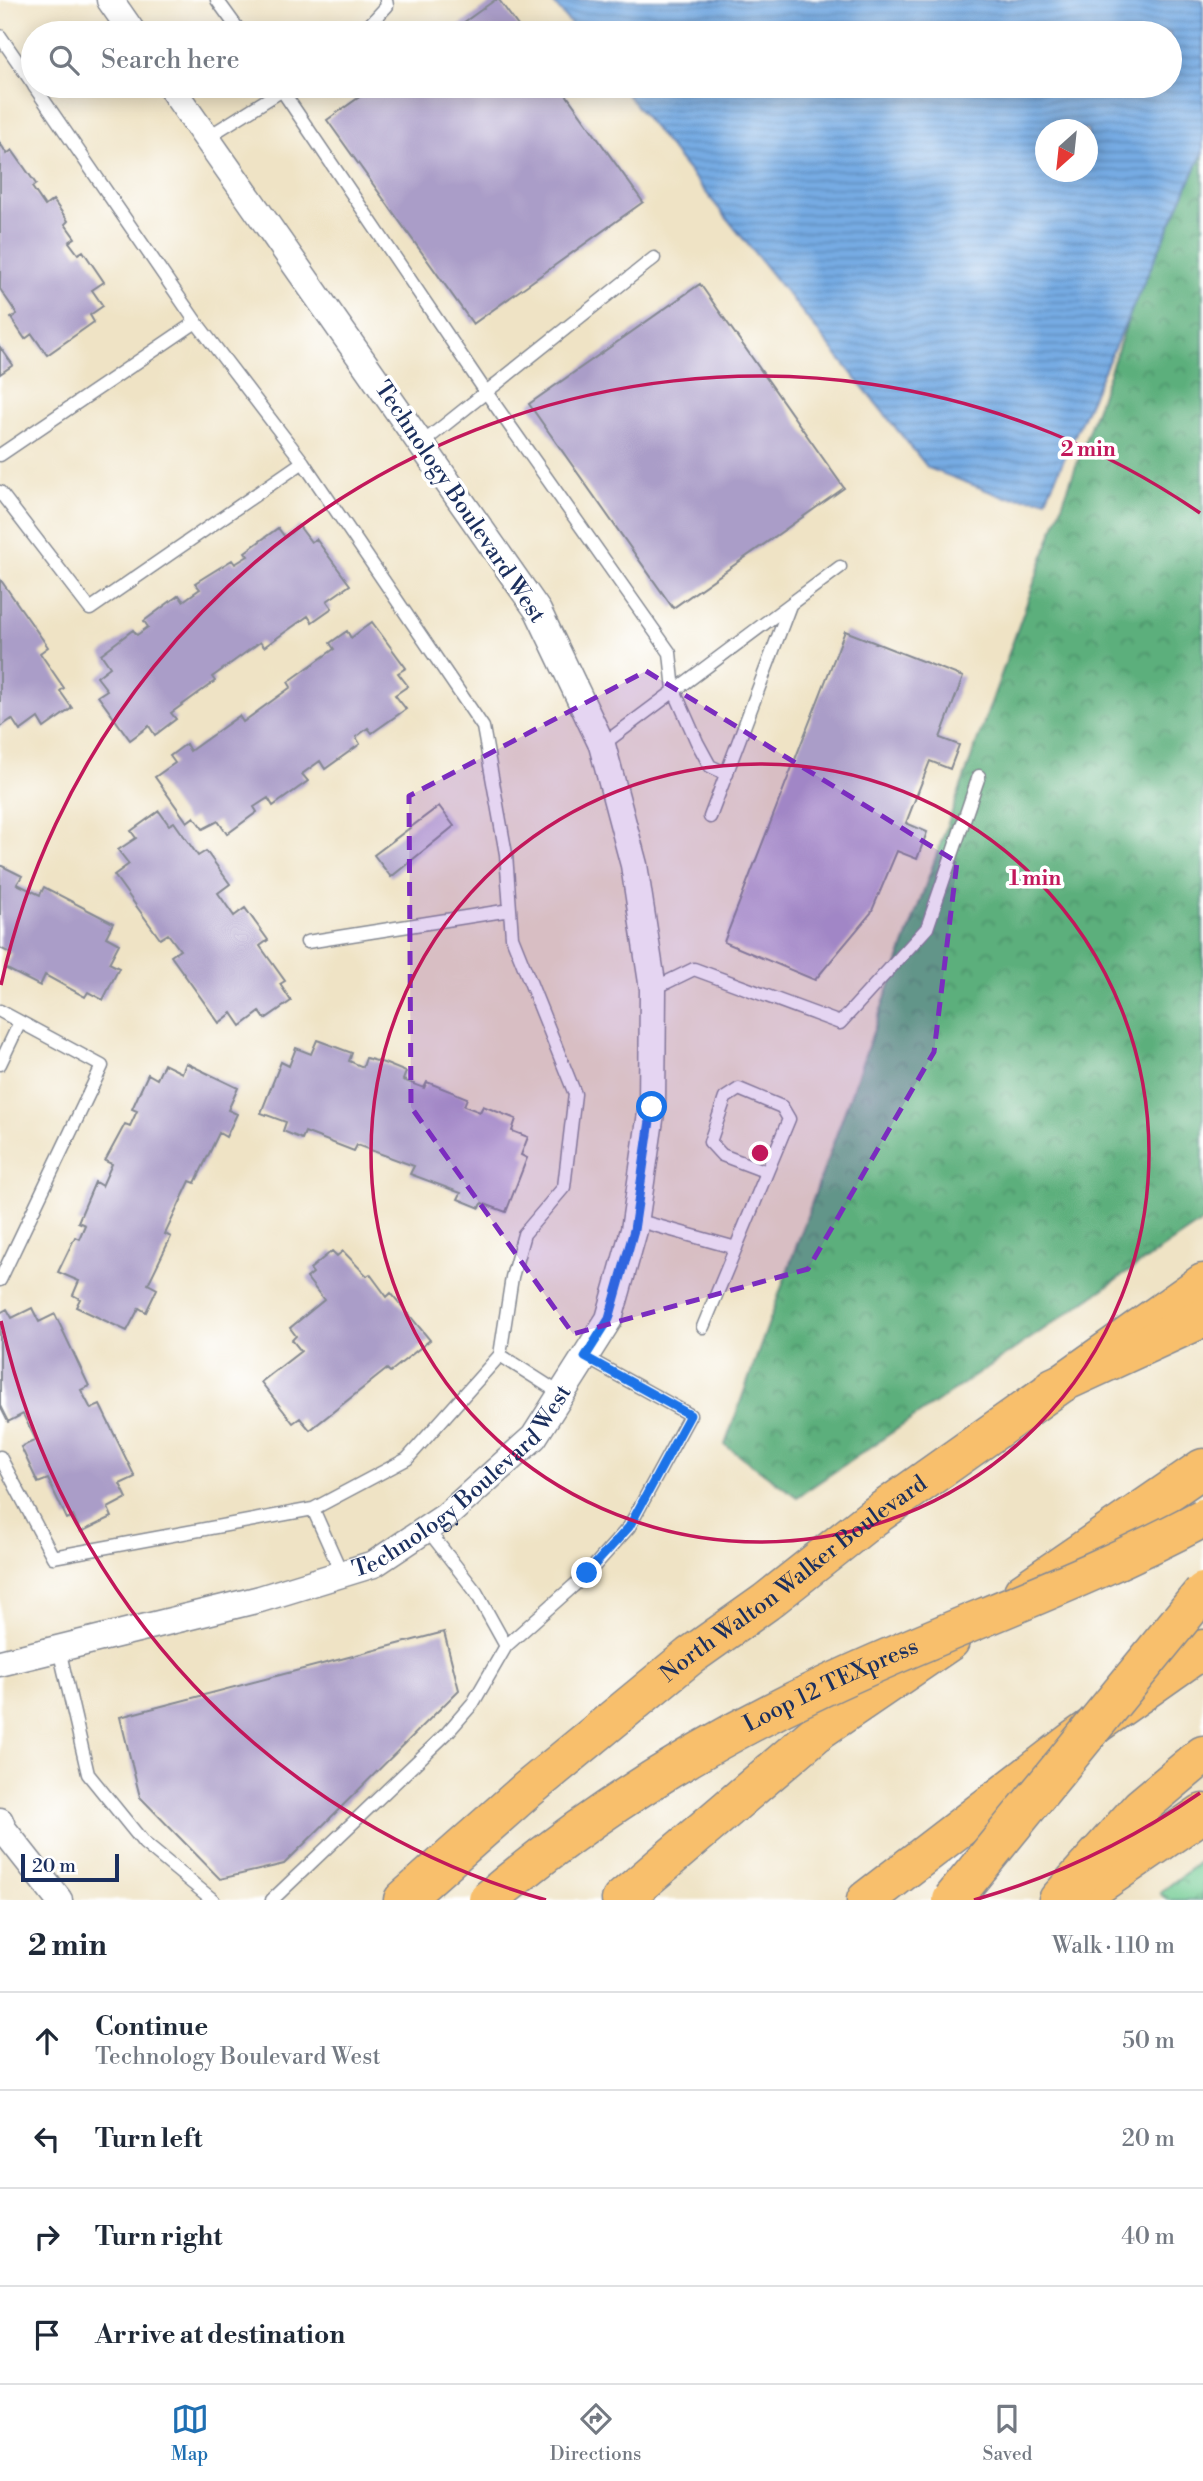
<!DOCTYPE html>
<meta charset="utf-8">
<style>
:root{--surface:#fff;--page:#f2f2f3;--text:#1f2937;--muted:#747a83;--line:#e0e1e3;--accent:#1f6fb2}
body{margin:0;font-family:"Libre Bodoni",serif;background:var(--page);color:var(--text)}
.compass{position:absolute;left:1035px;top:119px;width:63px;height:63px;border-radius:50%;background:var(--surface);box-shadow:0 4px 18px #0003;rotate:207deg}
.scale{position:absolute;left:21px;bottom:18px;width:98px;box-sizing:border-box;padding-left:7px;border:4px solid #1b2f5e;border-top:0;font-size:19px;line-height:24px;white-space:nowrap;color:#1b2f5e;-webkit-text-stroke:5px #fff;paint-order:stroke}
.stop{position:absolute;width:21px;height:21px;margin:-16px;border:5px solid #1a73e8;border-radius:50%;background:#fff}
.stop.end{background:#1a73e8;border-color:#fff;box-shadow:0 2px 7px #0008}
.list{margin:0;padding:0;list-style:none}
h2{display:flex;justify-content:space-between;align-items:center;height:91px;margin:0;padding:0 28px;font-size:30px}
h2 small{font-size:23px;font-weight:400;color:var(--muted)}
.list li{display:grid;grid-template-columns:46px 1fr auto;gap:21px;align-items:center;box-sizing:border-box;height:98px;padding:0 28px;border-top:2px solid var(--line)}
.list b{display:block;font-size:26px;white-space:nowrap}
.list p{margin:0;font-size:23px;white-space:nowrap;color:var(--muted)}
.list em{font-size:23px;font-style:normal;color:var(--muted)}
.icon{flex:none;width:38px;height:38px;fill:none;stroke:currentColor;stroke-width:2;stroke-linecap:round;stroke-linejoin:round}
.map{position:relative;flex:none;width:1203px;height:1900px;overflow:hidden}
.search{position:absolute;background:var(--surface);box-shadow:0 4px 18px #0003;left:21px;right:21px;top:21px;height:77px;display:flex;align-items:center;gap:18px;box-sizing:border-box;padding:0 24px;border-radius:38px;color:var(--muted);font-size:26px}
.sheet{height:483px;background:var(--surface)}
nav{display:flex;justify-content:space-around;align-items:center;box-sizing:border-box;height:98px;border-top:2px solid var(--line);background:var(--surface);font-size:19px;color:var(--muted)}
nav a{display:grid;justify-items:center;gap:4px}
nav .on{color:var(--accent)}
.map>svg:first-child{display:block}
</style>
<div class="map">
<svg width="1203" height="1900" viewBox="0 0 1203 1900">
<defs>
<pattern id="forest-crowns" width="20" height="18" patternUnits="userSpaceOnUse" patternTransform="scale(1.75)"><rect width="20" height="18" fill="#5caf7c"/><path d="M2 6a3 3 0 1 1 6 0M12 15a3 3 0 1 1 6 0" fill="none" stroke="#4b8f69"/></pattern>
<pattern id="park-crowns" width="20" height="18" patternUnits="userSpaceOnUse" patternTransform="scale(1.75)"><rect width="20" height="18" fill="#71cb92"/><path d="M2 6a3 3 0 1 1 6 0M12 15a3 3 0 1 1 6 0" fill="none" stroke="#5ca57a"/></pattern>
<pattern id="water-rules" width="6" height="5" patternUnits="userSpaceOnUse" patternTransform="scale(1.75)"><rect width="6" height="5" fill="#76abe3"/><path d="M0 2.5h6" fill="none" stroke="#608cbb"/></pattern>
</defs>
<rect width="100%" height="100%" fill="#fff"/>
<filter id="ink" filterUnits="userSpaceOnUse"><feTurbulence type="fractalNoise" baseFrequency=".0143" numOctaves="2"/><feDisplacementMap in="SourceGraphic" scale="14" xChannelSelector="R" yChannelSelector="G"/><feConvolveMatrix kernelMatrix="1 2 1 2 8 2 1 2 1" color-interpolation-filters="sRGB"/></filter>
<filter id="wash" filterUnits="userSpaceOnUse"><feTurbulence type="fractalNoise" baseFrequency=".00686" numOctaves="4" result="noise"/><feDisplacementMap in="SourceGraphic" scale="28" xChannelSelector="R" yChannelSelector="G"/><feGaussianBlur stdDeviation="1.57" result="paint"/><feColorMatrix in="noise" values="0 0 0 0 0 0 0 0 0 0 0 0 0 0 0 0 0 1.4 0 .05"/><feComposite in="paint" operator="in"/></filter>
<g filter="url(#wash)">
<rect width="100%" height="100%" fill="#efe3c5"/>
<path fill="url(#forest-crowns)" stroke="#3c6f6d" stroke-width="2" d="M1203 152V1221L797 1497 725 1445 1133 307Z"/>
<path fill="url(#park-crowns)" stroke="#467d78" stroke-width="2" d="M1203 1859V1900H1167L1160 1893Z"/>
<path fill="url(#water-rules)" stroke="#486da0" stroke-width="2" fill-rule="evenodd" d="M551 0H1203V152L1046 499 1004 497 928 468 620 86H1170V33H578ZM1046 130H1088V172H1046Z"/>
<g id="blocks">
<path fill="#aa9dc8" d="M495 0H499L523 33H449Z
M375 86H560L643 202 473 324 327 120Z
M0 143 7 154 12 150 36 184 32 187 45 206 53 200 68 221 65 224 75 238 69 242 78 254 83 251 104 282 92 290 103 306 90 315 94 322 47 355 32 334 25 339 11 318 17 314 0 289Z
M700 284 844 488 673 608 529 404Z
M0 347 13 365 0 374Z
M299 526 311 542 316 539 350 585 327 601 332 608 312 622 308 616 264 647 260 642 212 677 215 681 171 713 176 719 155 735 149 726 130 740 98 696 107 690 97 677 110 667 101 654 133 630 137 635 148 627 144 621 179 595 183 601 200 589 195 583 232 560 235 564 248 556 245 552 278 528 285 537Z
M0 579 48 647 40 653 64 688 60 691 72 708 44 728 38 718 20 731 12 719 0 727Z
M372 622 406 668 398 673 408 686 395 695 406 709 372 733 368 728 356 737 360 744 325 769 320 761 302 774 308 781 273 806 268 798 254 807 257 812 227 834 218 821 203 829 194 817 187 822 155 777 175 763 170 756 186 744 190 751 239 716 243 722 291 687 288 682 334 649 330 643 347 631 351 638Z
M845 631 963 677 940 738 959 745 950 769 930 761 906 823 927 832 917 859 897 851 871 913 815 980 724 942Z
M439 806 454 826 391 877 374 855Z
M159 811 169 825 174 822 198 856 206 851 230 884 218 893 234 916 245 908 268 940 260 946 285 981 280 984 291 1001 265 1019 260 1012 241 1026 232 1013 219 1023 171 956 180 950 168 934 160 939 114 875 129 864 118 850 136 838 131 831Z
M0 865 22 876 17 884 40 895 44 887 113 923 106 937 119 944 109 963 119 968 103 1000 88 992 85 997 45 975 40 986 5 968 12 954 0 948Z
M317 1040 352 1053 349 1061 363 1067 366 1058 384 1063 406 1072 403 1080 424 1088 427 1082 467 1098 464 1106 480 1112 483 1106 516 1119 512 1131 528 1137 521 1155 527 1158 506 1212 482 1203 480 1208 458 1199 461 1193 410 1174 414 1166 357 1145 354 1151 305 1132 302 1139 283 1131 286 1122 261 1113 281 1062 289 1066 296 1048 311 1054Z
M186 1063 238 1088 228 1110 237 1114 226 1137 219 1133 195 1183 190 1181 165 1234 171 1237 148 1284 157 1289 146 1312 139 1308 127 1331 76 1307 80 1299 73 1295 79 1281 58 1272 75 1237 79 1239 85 1225 78 1222 95 1182 102 1186 112 1164 105 1161 125 1124 130 1126 137 1111 132 1109 148 1074 157 1079 164 1064 182 1073Z
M332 1251 337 1256 343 1251 367 1276 370 1274 387 1297 391 1293 430 1340 390 1372 387 1369 310 1430 300 1418 293 1423 261 1382 301 1351 292 1340 296 1336 290 1328 324 1300 307 1278 313 1273 310 1269Z
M32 1308 39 1322 55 1314 89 1386 81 1390 91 1409 100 1405 135 1477 120 1484 127 1498 108 1508 112 1517 81 1532 73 1516 67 1519 48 1479 38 1483 21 1447 36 1440 23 1414 8 1422 0 1406V1313L7 1309 12 1318Z
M444 1632 459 1690 284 1864 220 1879 140 1797 120 1717Z"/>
</g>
</g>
<g filter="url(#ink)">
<use href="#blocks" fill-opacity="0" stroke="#858992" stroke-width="2"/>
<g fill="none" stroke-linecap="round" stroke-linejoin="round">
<g stroke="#858992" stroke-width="15">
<path id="service" d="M217 0 241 33
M362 33 387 6 386 0
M0 36 33 84
M279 86 486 392 670 653 674 690 697 742 710 766 727 774
M206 138 289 86
M421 444 654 258
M0 455 196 322
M303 462 483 727 506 854 512 937 575 1094 564 1187 524 1234 512 1277 500 1355
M0 492 90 609 303 462 196 322 34 86
M602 745 840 567
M710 817 790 605
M307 942 510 910
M653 989 694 969 840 1023 927 928 979 776
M0 1011 102 1066 0 1280
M0 1064 20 1022
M636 1220 736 1248
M703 1327C732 1257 761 1188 789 1119L782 1107 739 1089 725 1098 710 1142 722 1155 767 1172
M0 1457 53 1557 313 1509 342 1574
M313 1509 407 1459 500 1355 561 1394
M506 1646 588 1573 629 1527 690 1415 585 1357
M59 1649 88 1774 144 1843 213 1900
M272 1900 447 1733 473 1703 506 1646 476 1592 427 1529"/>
</g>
<g stroke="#858992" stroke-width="29">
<g id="minor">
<path d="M110 0 133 33"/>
<path id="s1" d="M0 1663 260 1599 374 1564 446 1516 534 1437 609 1319 634 1230 652 1106 653 989 634 865 602 745 538 611 170 86"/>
<path d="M0 1821 3 1829 59 1900"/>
</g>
</g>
<g stroke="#858992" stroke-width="41">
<g id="primary">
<path id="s2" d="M403 1900 527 1790 690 1656 766 1602 872 1518 1203 1283"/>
<path d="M1076 1900 1203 1813"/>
</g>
</g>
<g stroke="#858992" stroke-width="41">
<path id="motorway" d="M1053 1387 1203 1318
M1023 1592 1203 1468
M621 1900 821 1729 950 1641
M866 1900 1074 1740 1203 1649
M1058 1900 1141 1807 1203 1755"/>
</g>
<use href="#service" stroke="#fff" stroke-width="12"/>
<use href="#minor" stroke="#fff" stroke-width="26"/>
<use href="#primary" stroke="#f8bf6c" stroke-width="38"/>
<use href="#motorway" stroke="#f8bf6c" stroke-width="38"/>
<g stroke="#858992" stroke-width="41" stroke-linecap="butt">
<g id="motorway-bridge">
<path id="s3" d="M488 1900C588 1815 702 1744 821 1688 947 1628 1080 1584 1203 1518"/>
<path d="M952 1900 1203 1592"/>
</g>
</g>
<use href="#motorway-bridge" stroke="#f8bf6c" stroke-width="38"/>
</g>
</g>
<g fill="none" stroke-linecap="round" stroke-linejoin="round" filter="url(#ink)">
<path stroke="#1a73e8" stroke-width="9" d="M587 1573 629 1527 690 1415 585 1357 609 1319 634 1230 652 1107"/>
</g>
<path fill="#7b2cbf" fill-opacity="0.2" stroke="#7b2cbf" stroke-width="5" stroke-dasharray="14 9" stroke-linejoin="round" d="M646 671 957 862 934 1052 808 1269 573 1334 411 1107 409 796Z"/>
<g fill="none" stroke="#c2185b" stroke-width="3.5">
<circle cx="760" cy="1153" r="389"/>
<path d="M1200 1793A777 777 0 0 1 974 1900M546 1900A777 777 0 0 1 1 1321M1 985A777 777 0 0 1 1200 513"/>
</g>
<g text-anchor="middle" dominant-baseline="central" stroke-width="7" stroke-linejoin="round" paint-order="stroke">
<g font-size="23" fill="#1b2f5e" stroke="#fff">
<text transform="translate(460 502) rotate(56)">Technology Boulevard West</text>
<text stroke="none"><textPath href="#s1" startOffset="508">Technology Boulevard West</textPath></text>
<text stroke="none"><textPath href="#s2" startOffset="506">North Walton Walker Boulevard</textPath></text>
<text stroke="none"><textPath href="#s3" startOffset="406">Loop 12 TEXpress</textPath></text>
</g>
</g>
<circle cx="760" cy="1153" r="10" fill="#c2185b" stroke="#fff" stroke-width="3.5"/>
<g font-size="21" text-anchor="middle" font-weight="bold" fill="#c2185b" stroke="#fff" stroke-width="7" stroke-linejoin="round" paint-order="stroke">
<text x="1088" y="456">2 min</text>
<text x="1035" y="885">1 min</text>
</g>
</svg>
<svg class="compass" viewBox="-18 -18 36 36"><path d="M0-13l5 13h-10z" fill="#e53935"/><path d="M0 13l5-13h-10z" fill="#747a83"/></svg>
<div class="scale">20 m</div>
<div class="stop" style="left:652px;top:1107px"></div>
<div class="stop end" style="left:587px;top:1573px"></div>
<div class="search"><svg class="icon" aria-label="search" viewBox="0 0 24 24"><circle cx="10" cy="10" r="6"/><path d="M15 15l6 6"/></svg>Search here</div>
</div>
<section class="sheet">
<h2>2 min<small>Walk · 110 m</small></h2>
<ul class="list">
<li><svg class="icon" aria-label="ahead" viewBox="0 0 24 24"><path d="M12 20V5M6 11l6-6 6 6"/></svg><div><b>Continue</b><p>Technology Boulevard West</p></div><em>50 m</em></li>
<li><svg class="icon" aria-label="left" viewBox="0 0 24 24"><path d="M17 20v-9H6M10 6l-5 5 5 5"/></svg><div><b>Turn left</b></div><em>20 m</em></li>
<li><svg class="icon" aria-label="right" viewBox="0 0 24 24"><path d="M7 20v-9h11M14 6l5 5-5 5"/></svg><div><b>Turn right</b></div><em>40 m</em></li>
<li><svg class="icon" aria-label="arrive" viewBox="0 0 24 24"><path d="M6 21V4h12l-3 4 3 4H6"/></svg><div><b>Arrive at destination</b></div></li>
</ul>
</section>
<nav>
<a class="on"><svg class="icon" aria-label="map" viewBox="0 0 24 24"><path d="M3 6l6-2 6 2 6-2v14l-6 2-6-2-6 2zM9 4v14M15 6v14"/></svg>Map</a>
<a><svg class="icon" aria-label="directions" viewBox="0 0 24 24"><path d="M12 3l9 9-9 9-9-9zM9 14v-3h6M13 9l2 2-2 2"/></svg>Directions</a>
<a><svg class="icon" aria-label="saved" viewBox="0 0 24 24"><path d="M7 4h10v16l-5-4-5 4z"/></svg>Saved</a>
</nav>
